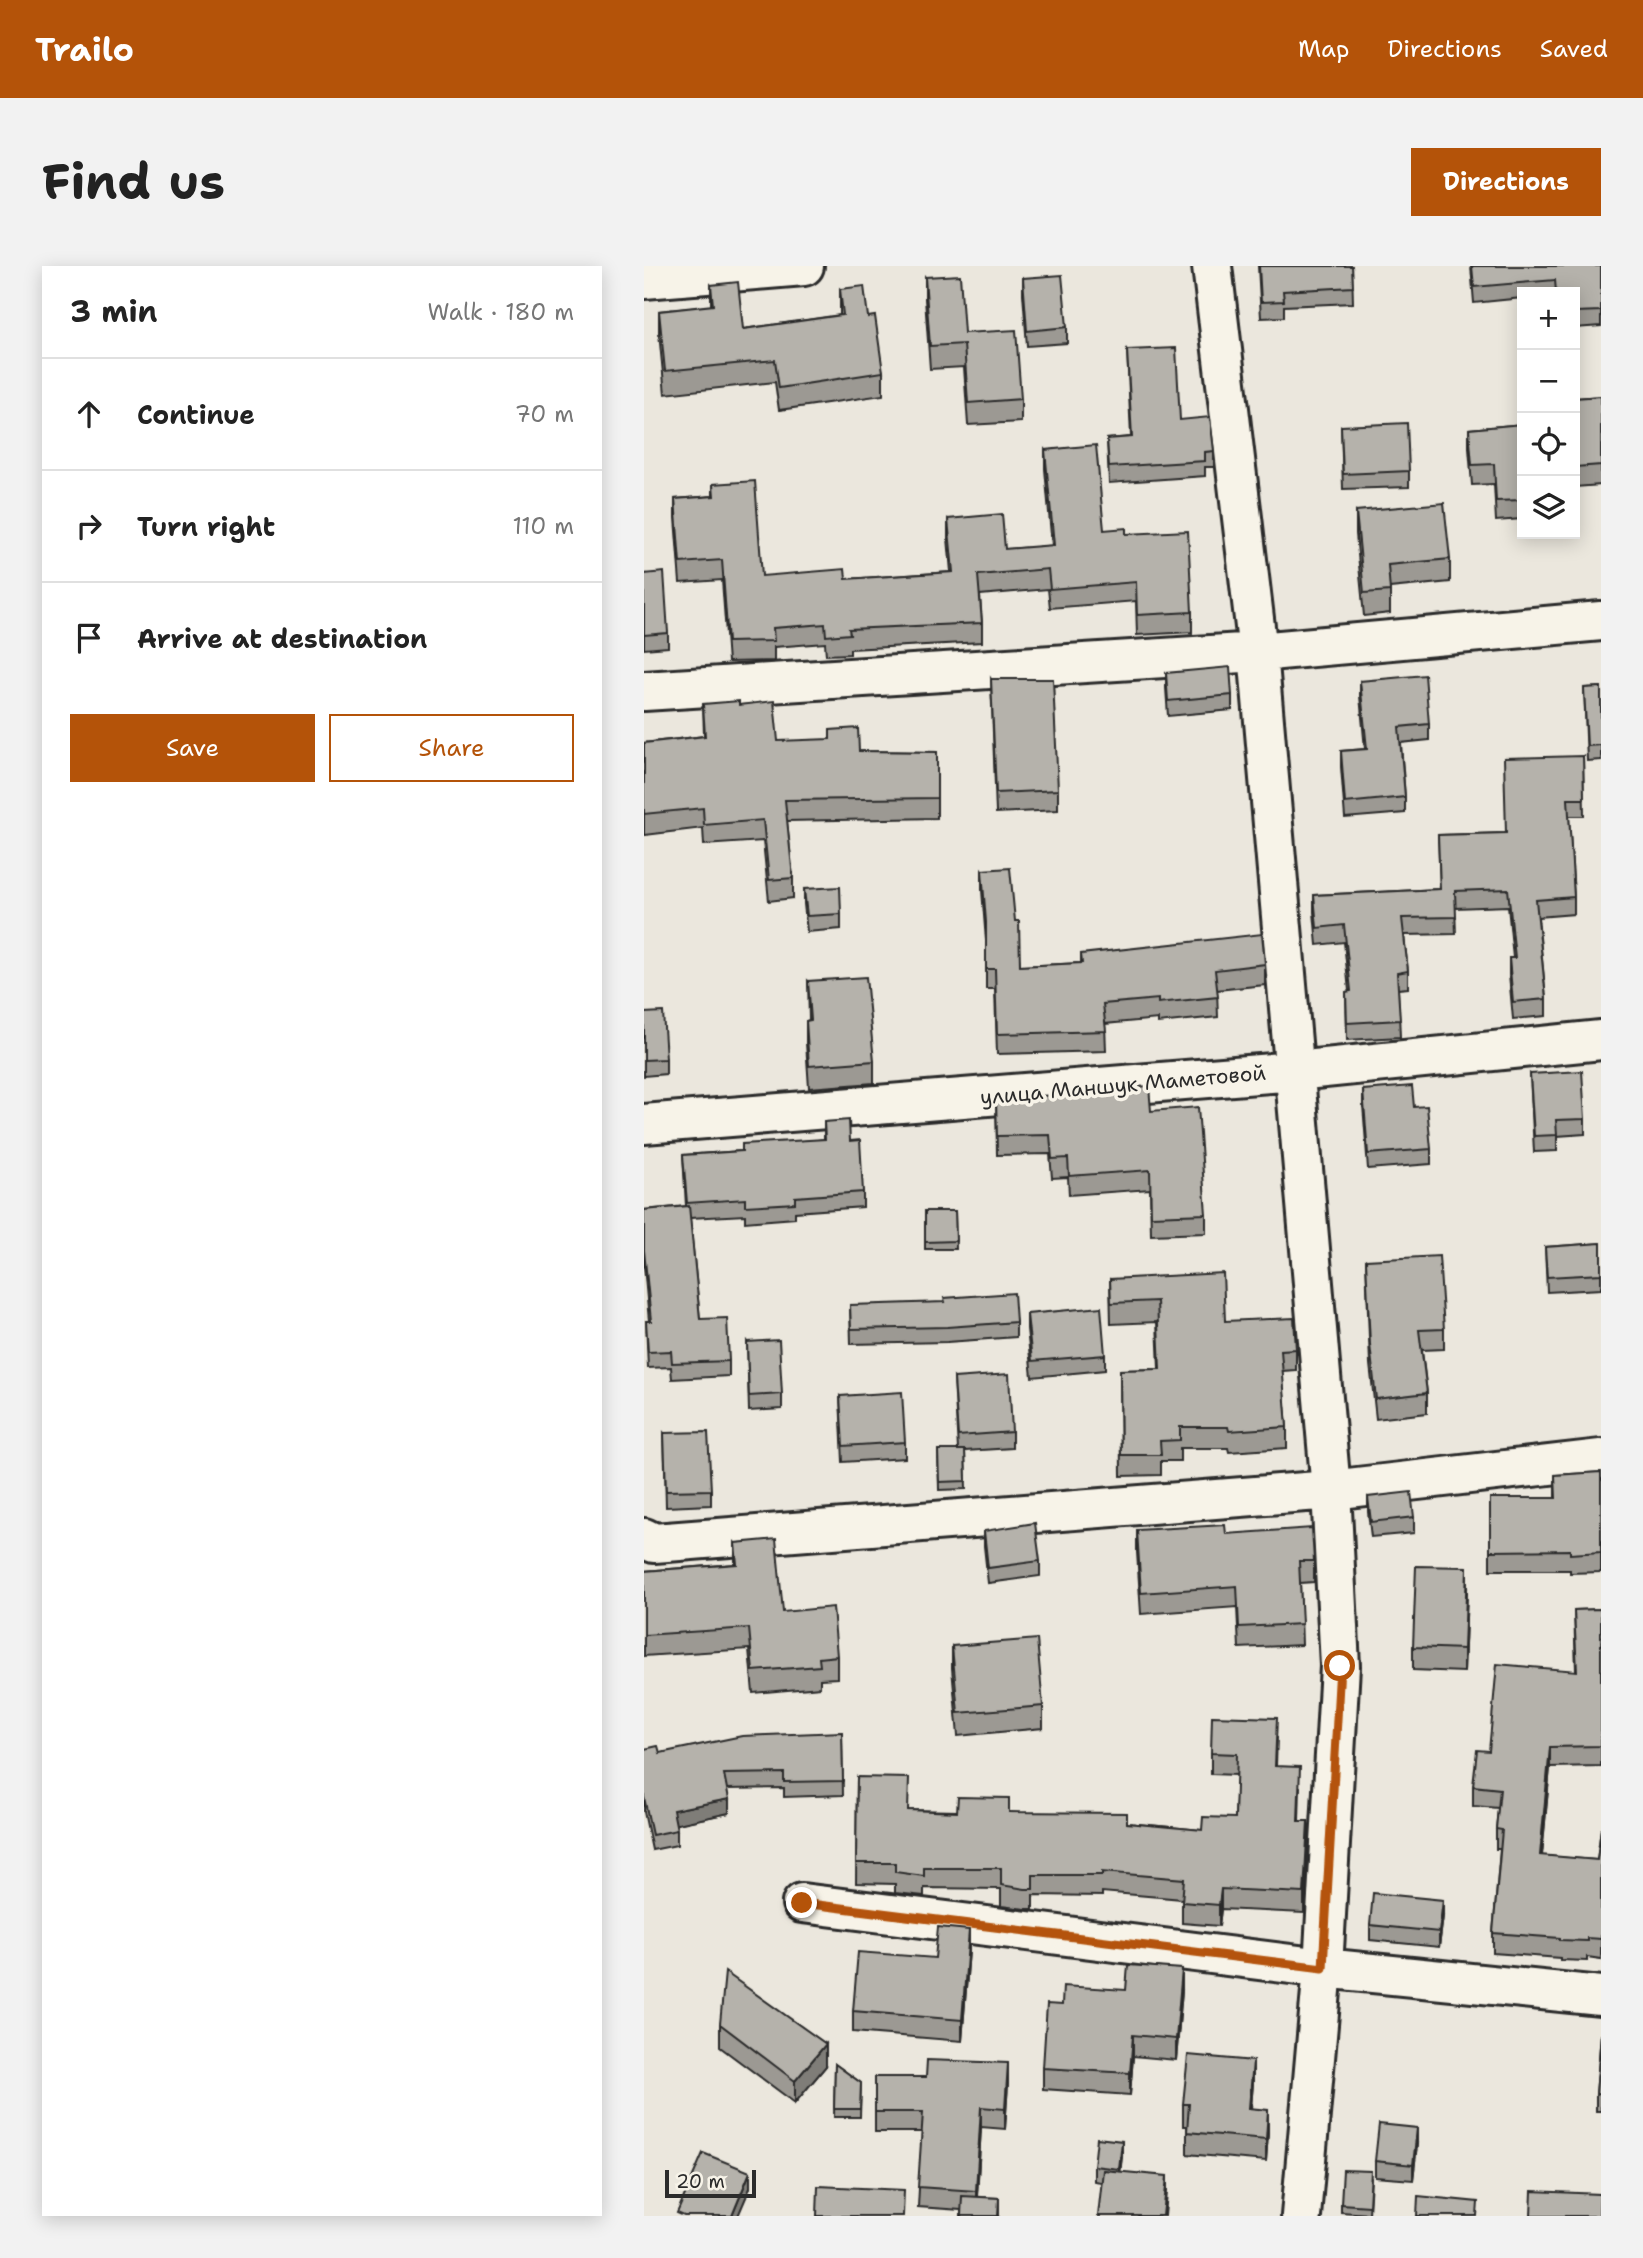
<!DOCTYPE html>
<meta charset="utf-8">
<style>
:root{--surface:#fff;--page:#f2f2f2;--text:#222;--muted:#767676;--line:#e0e0e0;--accent:#b45309}
body{margin:0;font-family:"Shantell Sans",sans-serif;background:var(--page);color:var(--text)}
.controls{position:absolute;right:21px;top:21px;display:grid;overflow:hidden;border-radius:0px;box-shadow:0 4px 18px #0003}
.controls button{width:63px;height:63px;display:grid;place-items:center;padding:0;border:0;border-bottom:2px solid var(--line);background:var(--surface);color:var(--text);font:35px sans-serif}
.scale{position:absolute;left:21px;bottom:18px;width:91px;box-sizing:border-box;padding-left:7px;border:4px solid #2b2b2b;border-top:0;font-size:19px;line-height:24px;white-space:nowrap;color:#2b2b2b;-webkit-text-stroke:5px #f7f3e8;paint-order:stroke}
.stop{position:absolute;width:21px;height:21px;margin:-16px;border:5px solid #b45309;border-radius:50%;background:#fff}
.stop.end{background:#b45309;border-color:#fff;box-shadow:0 2px 7px #0008}
.list{margin:0;padding:0;list-style:none}
h2{display:flex;justify-content:space-between;align-items:center;height:91px;margin:0;padding:0 28px;font-size:30px}
h2 small{font-size:23px;font-weight:400;color:var(--muted)}
.list li{display:grid;grid-template-columns:46px 1fr auto;gap:21px;align-items:center;box-sizing:border-box;height:112px;padding:0 28px;border-top:2px solid var(--line)}
.list b{display:block;font-size:26px;white-space:nowrap}
.list em{font-size:23px;font-style:normal;color:var(--muted)}
.actions{display:flex;gap:14px;padding:21px 28px}
.actions a{flex:1;padding:16px 0;border:2px solid var(--accent);border-radius:0px;text-align:center;font-size:24px;color:var(--accent)}
.actions .main{background:var(--accent);color:#fff}
.icon{flex:none;width:38px;height:38px;fill:none;stroke:currentColor;stroke-width:2;stroke-linecap:round;stroke-linejoin:round}
.map{position:relative;flex:none;width:957px;height:1950px;overflow:hidden;border-radius:0px}
header{display:flex;align-items:center;gap:42px;box-sizing:border-box;height:98px;padding:0 35px;background:var(--accent);color:#fff}
header strong{font-size:33px}
nav{display:flex;gap:38px;margin-inline-start:auto;font-size:24px}
.intro{display:flex;align-items:center;justify-content:space-between;box-sizing:border-box;height:168px;padding:0 42px}
h1{margin:0;font-size:49px}
.button{padding:18px 32px;border-radius:0px;background:var(--accent);color:#fff;font-size:24px;font-weight:700}
main{display:flex;gap:42px;padding:0 42px}
aside{flex:1;background:var(--surface);border-radius:0px;box-shadow:0 4px 18px #0003}
.map>svg:first-child{display:block}
</style>
<header>
<strong>Trailo</strong>
<nav><a>Map</a><a>Directions</a><a>Saved</a></nav>
</header>
<div class="intro"><h1>Find us</h1><a class="button">Directions</a></div>
<main>
<aside>
<h2>3 min<small>Walk · 180 m</small></h2>
<ul class="list">
<li><svg class="icon" aria-label="ahead" viewBox="0 0 24 24"><path d="M12 20V5M6 11l6-6 6 6"/></svg><div><b>Continue</b></div><em>70 m</em></li>
<li><svg class="icon" aria-label="right" viewBox="0 0 24 24"><path d="M7 20v-9h11M14 6l5 5-5 5"/></svg><div><b>Turn right</b></div><em>110 m</em></li>
<li><svg class="icon" aria-label="arrive" viewBox="0 0 24 24"><path d="M6 21V4h12l-3 4 3 4H6"/></svg><div><b>Arrive at destination</b></div></li>
</ul>
<div class="actions"><a class="main">Save</a><a>Share</a></div>
</aside>
<div class="map">
<svg width="957" height="1950" viewBox="0 0 957 1950">
<rect width="100%" height="100%" fill="#ebe7dd"/>
<filter id="ink" filterUnits="userSpaceOnUse"><feTurbulence type="fractalNoise" baseFrequency=".0143" numOctaves="2"/><feDisplacementMap in="SourceGraphic" scale="14" xChannelSelector="R" yChannelSelector="G"/><feConvolveMatrix kernelMatrix="1 2 1 2 8 2 1 2 1" color-interpolation-filters="sRGB"/></filter>
<g filter="url(#ink)">
<g fill="none" stroke-linecap="round" stroke-linejoin="round">
<g stroke="#2b2b2b" stroke-width="44">
<path id="minor" d="M568 0 614 386 687 1224 696 1400 679 1702 657 1950
M0 13 160 0
M0 425 614 386 957 355
M0 858 651 805 957 774
M0 1272 10 1277 687 1224 957 1193
M158 1637 679 1702 957 1730"/>
</g>
<use href="#minor" stroke="#f7f3e8" stroke-width="38"/>
</g>
<path fill="#9c9993" stroke="#2b2b2b" stroke-width="2" d="M614 0H708L709 37 640 40V51L617 52Z
M827 0H957V60L931 62V26H878V32L830 37Z
M281 11 320 67 377 133V156L324 159 320 101 286 103 281 33Z
M379 12 423 61V77L383 80 379 28Z
M67 19 99 63 196 49V23L224 51 239 106V129L135 144 131 116 21 128 15 67V45L67 40Z
M483 84 536 154 570 185V201H561V210L465 217 463 173 487 171Z
M957 130V219L931 221V132Z
M878 158V253L852 255 850 218 828 219 825 182V163Z
M697 160 765 205V221L699 223Z
M401 184 460 264 482 268 548 346V366L493 369 492 335 406 342 404 323 336 329 338 357V376L206 383V388L182 389 181 377 130 381V395L84 396 78 314 36 317 31 252V233L69 230V218L118 310 202 313 307 306 304 272V253L361 283 408 280 401 203Z
M712 245 806 293V316L746 322V347L720 350 712 268Z
M0 308 24 367V381L0 383Z
M522 407 588 429V444L524 450 522 422Z
M347 413 414 524V544L352 547Z
M716 415 785 458V474L757 477 761 531V547L701 552 697 501V485L721 483 716 430Z
M957 421V494L943 495 940 422Z
M59 438 95 439 134 475 215 485 293 486V552L143 555 149 612V632L125 635 119 575 60 579 59 562 0 569V477L60 470Z
M939 490 940 550H925L930 631V648L894 651 902 733V750L869 753 865 709V692H869L864 640 811 642 812 668 760 669 764 705V722L754 723 756 771 703 774 702 726 705 725 700 676 673 679 670 646V629L796 623 794 569 862 567Z
M338 604 371 655 376 700 437 697V688L621 698V719L573 724 574 751 514 757V753L461 758 462 785 353 788 351 723H342V675L338 624Z
M160 623 197 648V663L163 666 160 638Z
M164 715 230 795V817L165 822 162 777V755L165 754Z
M0 747 22 793V808L0 810Z
M886 808 941 853V868L913 870V885L890 886Z
M719 824 770 841 787 883V898L724 903 719 839Z
M352 832 507 845 562 948V967L507 969 506 923 425 929 424 911 408 912 406 888 353 889Z
M180 856 206 875 219 926V941L151 946V952L101 956V949L46 952 56 1053 85 1095V1110L28 1113 27 1101 4 1102 2 1055H5L0 1000V944L42 940 39 889 98 885 180 873Z
M281 945H311L312 983H281Z
M957 977V1023L903 1026 901 981Z
M722 994 800 1063V1083L778 1084 783 1127V1147L732 1153 726 1098Z
M466 1013 581 1055 652 1083V1104L638 1105 643 1161V1182L585 1186 584 1182H536V1195H517V1209L477 1210 476 1104 515 1103 513 1056 467 1058Z
M206 1039 372 1056V1071L303 1076 207 1078Z
M383 1048 461 1089V1104L388 1111 383 1063Z
M103 1076 138 1128V1143L105 1145Z
M310 1112 368 1166V1182L321 1185 322 1223 295 1224 294 1184H314Z
M196 1130 261 1176V1192L199 1196Z
M20 1167 67 1224V1239L22 1241Z
M957 1206V1306L926 1307V1304H846V1232H911V1209Z
M724 1231 770 1251V1267L727 1271 724 1246Z
M493 1264 582 1268 670 1295V1316L656 1317 658 1379 595 1382 593 1341 497 1348 493 1286Z
M340 1265 396 1295V1310L344 1317 340 1280Z
M91 1277 139 1346 193 1390V1412L176 1413V1421L109 1427 105 1383 0 1390V1305L91 1298Z
M823 1324 820 1406 769 1404V1381Z
M957 1343V1500L906 1501 898 1590 953 1594 957 1563V1693L943 1691V1695L916 1694V1692L849 1687V1667L856 1583H852V1563L854 1542 829 1540V1520L845 1485 932 1405 930 1344Z
M308 1380 399 1440V1462L314 1470 308 1402Z
M198 1466 199 1529 140 1531V1522L83 1523 85 1547 32 1558 33 1564V1579L8 1584 0 1546V1483L16 1487Z
M633 1472 632 1500 656 1521 655 1555 664 1576 660 1647 577 1643 575 1660 538 1657V1633L458 1626V1630L389 1629V1643H381L357 1640V1623L280 1622V1630L251 1627V1618L212 1617 213 1511 265 1544 365 1546 558 1564 591 1552 593 1509 567 1508V1487Z
M799 1650 795 1681 726 1674V1659Z
M325 1684 318 1775 209 1766V1745L291 1692Z
M482 1724H538L532 1794 489 1790 486 1829 399 1823V1802L418 1739Z
M76 1758 182 1800 151 1837 76 1781Z
M957 1768V1845H952V1828Z
M191 1798 217 1817 216 1851H190Z
M231 1811 364 1817 361 1863 337 1861 333 1931 355 1932V1950H317V1944L274 1941 278 1866H231Z
M609 1817 607 1842 624 1866 622 1895 543 1888V1860H539V1838Z
M773 1878 769 1914 731 1911V1895Z
M478 1890 476 1906 523 1926 450 1915V1900Z
M727 1913 725 1948 697 1946V1938Z"/>
<path fill="#7f7d78" stroke="#2b2b2b" stroke-width="2" d="M823 1301V1324L820 1406V1383Z
M906 1481V1501L896 1609V1589Z
M85 1533V1547L29 1559V1544Z
M664 1555V1576L660 1647V1627Z
M577 1623V1643L575 1660V1639Z
M799 1634V1650L795 1681V1666Z
M325 1664V1684L318 1775V1754Z
M538 1703V1724L532 1794V1773Z
M489 1769V1790L486 1829V1807Z
M182 1778V1800L151 1837V1815Z
M609 1795V1817L605 1864V1842Z
M364 1797V1817L361 1863V1843Z
M337 1841V1861L332 1945V1925Z
M624 1844V1866L622 1895V1873Z
M773 1862V1878L769 1914V1899Z
M478 1875V1890L475 1918V1903Z
M106 1906V1922L94 1950H88Z
M523 1910V1926L521 1950H519Z"/>
<path fill="#b5b2ab" stroke="#2b2b2b" stroke-width="2" d="M615 0H708L709 21 639 25 640 35 617 36Z
M828 0H957V45L931 46V26H912L911 14 830 21Z
M316 9 320 67 372 64 377 133 324 137 320 78 286 80 281 11Z
M418 9 423 61 383 65 379 12Z
M94 16 99 63 199 49 196 23 220 20 224 51 231 50 239 106 135 122 131 94 21 105 15 45 69 39 67 19Z
M532 82 536 154 566 151 570 185 561 186V195L465 201 463 173 488 171 483 84Z
M957 130V199L931 201V132Z
M763 157 765 205 699 208 697 160Z
M878 158V234L852 235 850 198 828 199 825 163Z
M452 179 460 264 482 262V268L544 265 548 346 493 349 492 316 406 323 404 303 334 309 338 357 205 363 206 368 182 370 181 358 129 362 130 375 84 376 78 294 36 297 31 233 70 230 69 218 111 215 118 310 201 303 202 313 309 306 304 253 358 248 361 283 410 279 401 184Z
M800 237 806 293 744 299 746 325 720 327 712 245Z
M20 306 24 367 0 369V308Z
M586 401 588 429 524 435 522 407Z
M781 409 785 458 755 461 761 531 701 537 697 485 723 483 716 415Z
M347 413H409L414 524 352 527Z
M957 421V479L943 480 940 422Z
M95 435V439L130 435 134 475 186 473V464L214 462 215 485 293 486V532L141 534 149 612 125 614 119 554 60 559 59 542 0 548V477L61 470 59 438Z
M939 490 940 533H924L930 631 892 634 902 733 869 736 865 692H871L864 623 811 625 812 651 758 652 764 705 753 707 756 754 703 757 702 726 707 725 700 659 673 662 670 629 796 623 794 569 862 567 860 492Z
M366 602 371 655H375L376 700 438 697 437 688 618 668 621 698 571 704 574 731 514 737V733L459 738 462 765 353 768 351 703H342V656L338 604Z
M196 621 197 648 163 650 160 623Z
M222 711 230 795 165 800 162 755 167 754 164 715Z
M19 746 22 793 0 794V747Z
M938 805 941 853 912 854 913 869 890 870 886 808Z
M505 820 507 845 554 841 562 948 507 950 506 904 425 910 424 892 408 893 406 869 353 870 352 832 454 827V824Z
M768 820 770 841 783 840 787 883 724 888 719 824Z
M205 854 206 875 216 874 219 926 151 931V937L101 940V933L43 937 39 889 98 885V878L181 873 180 856Z
M45 940 56 1053 83 1052 85 1095 28 1097 27 1085 4 1086 2 1055H7L0 984V944Z
M281 945H311L312 975 281 976Z
M957 977V1008L903 1011 901 981Z
M795 990 800 1063 775 1064 783 1127 732 1133 726 1078 722 994Z
M579 1007 581 1055 650 1052 652 1083 637 1084 643 1161 585 1165 584 1161H536V1174L516 1175 517 1189H477L476 1104 516 1103 513 1035 467 1037 466 1013Z
M370 1027 372 1056 303 1061 207 1063 206 1039 301 1036 300 1032Z
M457 1041 461 1089 388 1095 383 1048Z
M135 1074 138 1128 105 1130 103 1076Z
M365 1108 368 1166 314 1170 310 1112Z
M258 1126 261 1176 199 1180 196 1130Z
M64 1166 67 1224 22 1225 20 1167Z
M294 1184H321L322 1215 295 1216Z
M957 1206V1286L926 1288V1284L846 1285V1232H912L911 1209Z
M767 1226 770 1251 727 1256 724 1231Z
M391 1257 396 1295 344 1302 340 1265Z
M581 1259 582 1268 668 1262 670 1295H655L658 1358 595 1361 593 1320 497 1327 493 1264Z
M132 1273 139 1346 189 1341 193 1390 175 1392 176 1400 109 1405 105 1362 0 1369V1305L93 1298 91 1277Z
M772 1300 823 1301 820 1383 769 1381Z
M957 1343V1480L906 1481 896 1589 953 1594 957 1563V1673L943 1672V1675L916 1674V1672L849 1667 858 1564 852 1563 856 1523 829 1520 833 1484 845 1485 853 1398 933 1405 930 1344Z
M393 1373 399 1440 314 1447 308 1380Z
M568 1450 633 1452 631 1500 656 1501 654 1555H664L660 1627 577 1623 575 1639 538 1636 540 1613 458 1606V1609H389V1623H381L357 1619V1602H280V1610L251 1606V1597H212L213 1511 265 1512 264 1544 313 1546 314 1531 365 1532V1546L483 1547V1557L558 1564 559 1551 591 1552 593 1488 567 1487Z
M198 1466 199 1515 140 1516V1507L80 1508 85 1533 29 1544 33 1564 8 1569 0 1531V1483L14 1480 16 1487 98 1470Z
M729 1627 799 1634 795 1666 726 1659Z
M294 1661 325 1664 318 1754 209 1745 214 1686 291 1692Z
M484 1699 538 1703 532 1773 489 1769 486 1807 399 1802 403 1738 418 1739 419 1720 482 1724Z
M81 1706 182 1778 151 1815 76 1758Z
M957 1768V1828H952Z
M544 1789 609 1795 605 1842 624 1844 622 1873 543 1866 545 1838H539Z
M283 1794 364 1797 361 1843 337 1841 332 1925 274 1921 279 1846H231V1811H282Z
M191 1798 217 1817 216 1843H190Z
M735 1858 773 1862 769 1899 731 1895Z
M453 1872 478 1875 475 1903 450 1900Z
M59 1887 106 1906 88 1950H40L33 1947Z
M459 1904 523 1910 519 1950H454Z
M699 1904 727 1905 725 1940 697 1938Z
M174 1920 260 1924 259 1950H173Z
M888 1925 956 1928 955 1950H887Z
M318 1930 355 1932 354 1950H317Z
M774 1930 834 1936 833 1950H773Z"/>
</g>
<g fill="none" stroke-linecap="round" stroke-linejoin="round" filter="url(#ink)">
<path stroke="#b45309" stroke-width="9" d="M158 1637 679 1702 696 1400"/>
</g>
<g text-anchor="middle" dominant-baseline="central" stroke-width="7" stroke-linejoin="round" paint-order="stroke">
<g font-size="21" fill="#2b2b2b" stroke="#f7f3e8">
<text transform="translate(479 819) rotate(-5)">улица Маншук Маметовой</text>
</g>
</g>
</svg>
<div class="controls">
<button>+</button>
<button>−</button>
<button><svg class="icon" aria-label="locate" viewBox="0 0 24 24"><circle cx="12" cy="12" r="6"/><path d="M12 2v4M12 18v4M2 12h4M18 12h4"/></svg></button>
<button><svg class="icon" aria-label="layers" viewBox="0 0 24 24"><path d="M12 4l9 5-9 5-9-5zM3 14l9 5 9-5"/></svg></button>
</div>
<div class="scale">20 m</div>
<div class="stop" style="left:696px;top:1400px"></div>
<div class="stop end" style="left:158px;top:1637px"></div>
</div>
</main>
